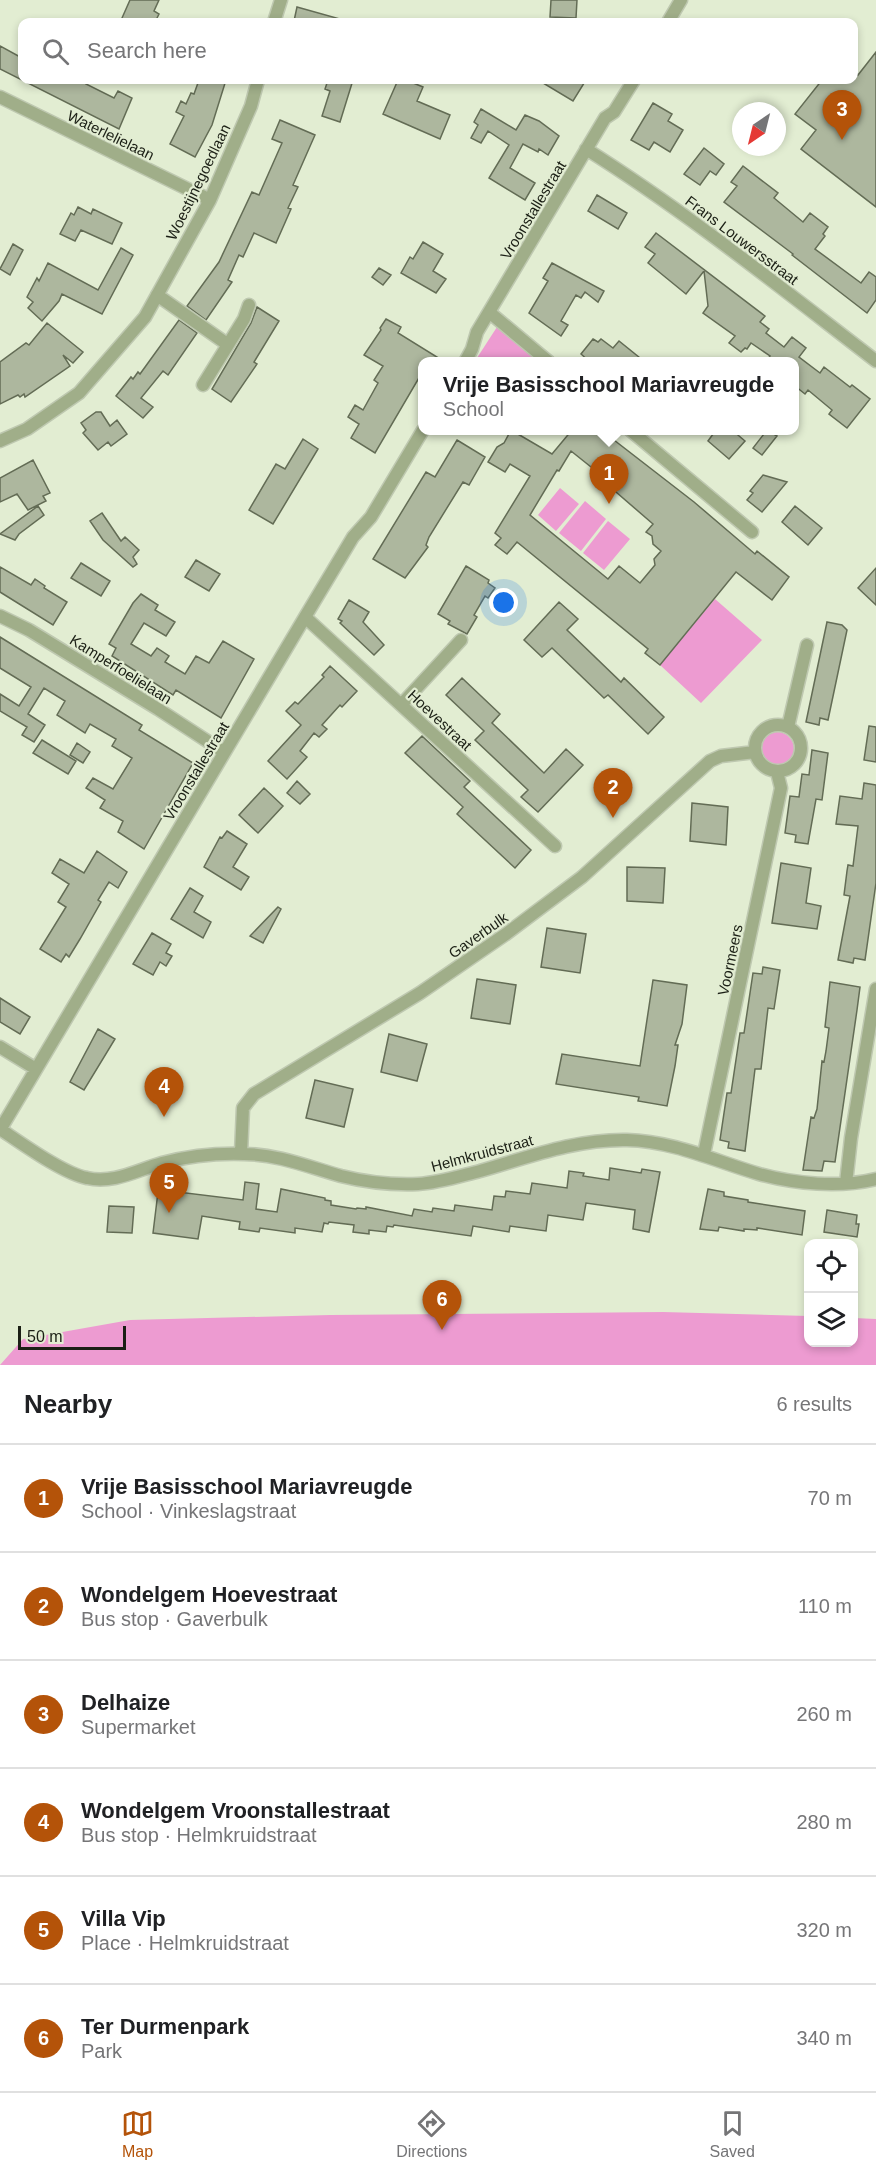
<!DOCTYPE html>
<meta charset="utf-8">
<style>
:root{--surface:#fff;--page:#f6f6f6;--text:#202124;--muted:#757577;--line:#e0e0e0;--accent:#b45309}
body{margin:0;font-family:Arial,sans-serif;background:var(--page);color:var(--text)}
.controls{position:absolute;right:18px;bottom:18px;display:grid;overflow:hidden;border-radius:12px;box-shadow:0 3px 9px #0003}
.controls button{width:54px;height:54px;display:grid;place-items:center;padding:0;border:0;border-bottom:2px solid var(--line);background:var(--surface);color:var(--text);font:30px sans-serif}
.compass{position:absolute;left:732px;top:102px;width:54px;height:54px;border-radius:50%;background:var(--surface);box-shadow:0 3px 9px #0003;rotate:215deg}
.scale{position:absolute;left:18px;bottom:15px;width:108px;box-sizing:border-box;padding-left:6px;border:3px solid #1b1f15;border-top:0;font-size:16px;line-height:21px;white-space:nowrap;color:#1b1f15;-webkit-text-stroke:4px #e2edd2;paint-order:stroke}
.you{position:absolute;left:504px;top:603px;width:21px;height:21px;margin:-15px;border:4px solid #fff;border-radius:50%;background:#1a73e8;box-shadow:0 0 0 9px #1a73e833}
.badge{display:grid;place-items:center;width:39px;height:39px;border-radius:50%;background:var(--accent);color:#fff;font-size:20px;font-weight:700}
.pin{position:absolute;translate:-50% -50px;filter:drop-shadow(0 2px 3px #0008)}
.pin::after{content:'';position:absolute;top:32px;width:21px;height:18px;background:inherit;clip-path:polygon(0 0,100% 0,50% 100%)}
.popup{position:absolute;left:418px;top:357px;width:381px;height:78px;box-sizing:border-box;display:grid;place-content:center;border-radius:12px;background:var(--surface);filter:drop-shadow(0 2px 4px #0005);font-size:20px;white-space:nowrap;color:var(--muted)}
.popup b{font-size:22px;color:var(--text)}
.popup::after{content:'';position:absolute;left:50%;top:100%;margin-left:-12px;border:12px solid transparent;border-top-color:var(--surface)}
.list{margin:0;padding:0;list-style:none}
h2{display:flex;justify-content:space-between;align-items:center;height:78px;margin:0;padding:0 24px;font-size:26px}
h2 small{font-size:20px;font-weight:400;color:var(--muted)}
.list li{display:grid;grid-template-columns:39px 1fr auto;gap:18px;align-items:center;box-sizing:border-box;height:108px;padding:0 24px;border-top:2px solid var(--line)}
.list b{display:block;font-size:22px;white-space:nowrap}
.list p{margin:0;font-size:20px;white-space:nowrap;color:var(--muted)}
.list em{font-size:20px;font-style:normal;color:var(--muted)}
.icon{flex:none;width:33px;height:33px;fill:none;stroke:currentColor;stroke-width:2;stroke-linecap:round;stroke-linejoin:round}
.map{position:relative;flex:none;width:876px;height:1365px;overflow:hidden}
.search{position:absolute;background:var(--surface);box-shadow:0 3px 9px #0003;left:18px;right:18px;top:18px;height:66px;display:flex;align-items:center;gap:15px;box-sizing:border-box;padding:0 21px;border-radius:12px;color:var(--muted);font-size:22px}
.sheet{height:726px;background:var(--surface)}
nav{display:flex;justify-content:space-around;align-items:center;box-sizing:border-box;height:84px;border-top:2px solid var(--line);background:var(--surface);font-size:16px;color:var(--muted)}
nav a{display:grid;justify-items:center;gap:3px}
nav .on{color:var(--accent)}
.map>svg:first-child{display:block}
</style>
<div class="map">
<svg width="876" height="1365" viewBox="0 0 876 1365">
<rect width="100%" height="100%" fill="#e2edd2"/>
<path fill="#ed9bd1" d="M497 327 538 361H475Z
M560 488 579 504 556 531 538 515Z
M585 501 606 519 581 551 559 533Z
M608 521 630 539 604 570 583 553Z
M715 599 762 640 701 703 660 665Z
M760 749a17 17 0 1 1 34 0a17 17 0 1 1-34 0Z
M663 1312 808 1316V1342H854V1318L876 1319V1365H0L23 1339 130 1320 330 1315Z"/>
<path fill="#adb79e" stroke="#636c55" stroke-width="1.5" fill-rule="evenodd" d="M130 0H159L154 11 159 14 155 22H132L122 18Z
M551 0H577L576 18 550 17Z
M297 7 340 19V22H300L294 21Z
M0 46 22 58V80H89L86 84 114 98 118 91 132 98 119 129 0 69Z
M876 52V207L801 149 816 130 795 114 822 80H854V71L858 75Z
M199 80H226L212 125 195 157 170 144 184 116 176 112 181 101 186 104 191 93 194 94Z
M328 80H353L340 122 322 116 330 91 325 89Z
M398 80H406L423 87 417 101 450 115 440 139 383 114Z
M538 80H586L573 101Z
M653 103 672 114 668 121 683 130 670 152 654 142 649 150 631 140Z
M481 109 516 130 525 115 539 121 559 136 548 155 539 149 538 152 523 144 510 168 535 183 525 200 489 178 509 145 488 131 481 143 471 138 478 125 474 122Z
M280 120 315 135 293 185 298 187 288 208 291 209 276 243 254 233 243 257 239 255 228 280 232 282 206 320 187 306 219 262 252 192 259 195 282 143 272 139Z
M704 148 724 164 716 175 710 171 700 185 684 174Z
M743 166 778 193 774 198 803 222 810 213 828 227 823 234 825 236 815 249 861 283 869 272 876 277V300L867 313 792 255 793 254 724 202 737 186 731 182Z
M597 195 627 213 618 229 588 211Z
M78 207 91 214 93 209 122 223 112 244 81 230 75 241 60 234 71 213 74 215Z
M656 233 765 316 760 322 769 329 766 333 784 347 792 337 806 348 799 357 820 373 824 367 850 387 852 385 870 399 847 428 829 414 832 410 808 390 805 394 795 386V362H766L770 356 751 343 747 349 745 348 741 352 729 343 735 336 703 313 708 306 704 271 686 294 648 263 655 254 645 247Z
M423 242 443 254 433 271 446 279 436 293 401 273 410 257 413 259Z
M13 244 23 250 10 275 0 269Z
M121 248 133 255 102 314 62 294 59 301 42 321 28 308 33 302 27 297 37 278 39 281 48 263 98 290Z
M552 263 604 291 598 302 585 292 581 298 576 295 561 321 568 325 561 336 529 313 548 281 543 278Z
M379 268 391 275 383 285 372 277Z
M257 307 279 321 254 362 257 364 231 402 212 389 251 323Z
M386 319 401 327 398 333 445 362H423V371L375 453 351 438 359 424 348 417 355 405 363 410 378 383 374 380 383 366 364 355 381 330 380 328Z
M179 320 197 333 168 375 163 371 141 398 153 407 143 418 116 396 131 377 133 379 138 372 140 374Z
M47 323 83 352 73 363 63 355 70 366 25 397 24 394 20 397 18 395 0 404V362L26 343 29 345Z
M593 339 598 342 601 339 613 348 619 341 645 362H590L581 354Z
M96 412H101L110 426 117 420 127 434 111 446 108 442 98 450 83 433 86 430 81 423Z
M511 430 552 454 572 430H601L694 502 755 554 757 551 789 577 772 600 736 572 660 665 645 653 648 649 517 542 507 554 495 545 501 538 495 533 530 476 510 464 505 472 488 462 497 447 504 443ZM571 451 596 471 594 473 653 524 646 532 652 536 653 544 661 551 654 559 655 565 640 583 619 566 608 579 530 515 557 470 559 471Z
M716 430H732L745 441 729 459 708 441Z
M767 430 777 436 762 455 753 448Z
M303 439 318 449 273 524 249 510 276 464 285 469Z
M457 440 485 457 469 485 463 482 429 537 426 545 428 547 405 578 373 559 426 472 435 477Z
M33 460 50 493 43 496 46 501 28 510 17 494 0 502V478Z
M763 475 787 482 762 512 747 500 753 493 750 491Z
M38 506 44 515 19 534 15 540 0 534Z
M795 506 822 528 808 545 782 522Z
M102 513 121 541 125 537 139 550 133 557 137 564 133 567 103 540 90 521Z
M196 560 220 574 209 591 185 577Z
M81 563 110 581 101 596 71 578Z
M466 566 489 580 488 583 495 588 488 598 485 596 474 615 477 617 467 634 448 624 450 621 438 614Z
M0 567 31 585 35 579 45 586 44 588 67 602 53 625 0 592Z
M876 568V605L858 588Z
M141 594 158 605 155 610 175 622 166 636 144 623 131 644 151 656 157 648 169 656 165 662 185 674 196 656 209 663 223 641 254 659 221 718 176 690 173 695 112 656 116 648 109 644 133 603Z
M349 600 369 612 363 622 384 645 374 655 340 623 342 621 338 619Z
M559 602 578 619 567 630 621 682 624 678 664 717 648 734 608 695 604 698 552 648 542 657 524 640Z
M827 622 842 625 847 630 828 720 820 718 819 725 806 722Z
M0 637 142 725 139 730 193 763 144 849 118 832 123 821 100 808 105 800 86 788 93 778 113 789 132 758 112 746 116 739 90 724 85 733 57 715 65 701 44 688 28 714 45 725 34 742 22 735 27 727 0 711V694L19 706 31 687 0 668Z
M330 666 357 691 342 707 340 705 322 725 327 729 319 737 314 733 300 751 307 757 287 779 268 761 301 725 286 711 295 702 298 704 324 677 322 675Z
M462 678 500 714 492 723 544 773 566 749 583 765 538 812 521 797 528 790 475 740 484 731 446 695Z
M869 726 876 727V762L864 760Z
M422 736 470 781 464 787 531 850 515 868 457 814 463 807 405 753Z
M42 740 76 761 68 774 33 753Z
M77 743 90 752 83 763 70 755Z
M812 750 828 753 822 800 816 799 808 844 795 842 796 835 785 833 790 796 799 797 802 774 809 775Z
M297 781 310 794 300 804 287 793Z
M864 783 876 785V883L865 960 854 958 853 963 838 960 850 896 844 895 847 871 848 865 853 866 858 826 836 824 840 796 862 799Z
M264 788 283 806 258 833 239 815Z
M692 803 728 807 726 845 690 841Z
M227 831 247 844 233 867 249 877 241 890 204 867 220 837 222 838Z
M97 851 127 872 118 888 109 882 98 900 101 902 80 939 69 957 66 954 61 962 40 949 66 907 58 902 69 884 52 873 60 859 84 873Z
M781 863 811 868 806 903 821 906 817 929 772 923Z
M627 867 665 868 663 903 627 901Z
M190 888 203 896 194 912 211 922 203 938 171 919Z
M278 907 281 909 263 943 250 936Z
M547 928 586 934 580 973 541 967Z
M152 933 171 944 166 953 172 956 166 966 160 962 153 975 133 964Z
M763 967 780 970 774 1009 768 1008 761 1069H755L745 1151 728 1148 729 1142 720 1140 727 1093H731L740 1033H744L753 973 762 974Z
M477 979 516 985 510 1024 471 1018Z
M653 980 687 985 682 1024 675 1045H678L675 1066 667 1106 638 1101 639 1097 556 1084 562 1054 640 1066Z
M830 982 860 987 857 1010 835 1162 824 1161 822 1171 803 1170 811 1117 814 1118 817 1109 822 1061 824 1062 826 1051 829 1028 825 1027Z
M0 998 30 1017 20 1034 0 1022Z
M98 1029 115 1039 84 1090 70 1082Z
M389 1034 427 1044 417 1081 381 1072Z
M315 1080 353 1089 344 1127 306 1118Z
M610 1168 641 1173 642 1169 660 1172 649 1232 633 1229 635 1210 586 1203 583 1220 548 1215 546 1231 510 1226 509 1232 473 1226 471 1236 394 1225 393 1227 387 1226 386 1232 369 1230V1234L353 1232 354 1225 329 1222 328 1224 324 1223 322 1232 295 1228V1233L260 1228 259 1232 239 1229 240 1222 202 1216 198 1239 153 1233 158 1192 169 1194 170 1191 243 1200 245 1182 259 1184 256 1209 277 1212 281 1189 325 1198V1200L331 1201V1205L356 1209 357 1208 366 1209V1207L412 1216 414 1209 432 1212 433 1208 454 1211 455 1205 492 1210 494 1196 505 1197 506 1191 530 1194 532 1183 567 1188 569 1171 584 1173 583 1176 609 1180Z
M708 1189 724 1192V1196L748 1200V1202L805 1211 802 1235 757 1228V1230L744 1229V1231L719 1227 718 1231 700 1229Z
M109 1206 134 1207 132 1233 107 1232Z
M827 1210 857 1215 856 1224H859L857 1237 824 1232Z"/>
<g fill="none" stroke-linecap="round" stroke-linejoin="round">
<g stroke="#bec8b0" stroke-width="15">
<path id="minor" d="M274 22 281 0
M668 22 681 0
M0 97 210 200
M586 149C688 213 781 288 876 361
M157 295 227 344
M489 312 549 362
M465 362 472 349 477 332 605 118 614 112 634 80
M203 385 244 319 249 305
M630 430 752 532
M0 441 27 429 79 393 145 317 210 200 251 106 258 80
M0 616 29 630 158 709 224 752
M305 617 555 846
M401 705 461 640
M755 748a23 23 0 1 1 46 0a23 23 0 1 1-46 0Z
M788 727 807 645
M0 1047 36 1069
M0 1129C21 1143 64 1174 87 1178 114 1184 137 1170 162 1163 189 1156 216 1153 244 1154 277 1154 309 1167 341 1176 365 1182 393 1185 418 1184 439 1183 460 1176 480 1171 529 1157 575 1139 627 1140 673 1141 715 1161 759 1174 795 1184 840 1188 876 1179
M0 1130 305 617 353 537 371 517 423 430
M241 1153 243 1108 254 1094 420 993 506 934 582 877 710 761 721 756 755 752
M704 1154 781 788 777 772
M846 1183 851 1138 876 989"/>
</g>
<use href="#minor" stroke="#a0ae89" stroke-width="12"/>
</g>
<g text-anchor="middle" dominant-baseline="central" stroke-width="4.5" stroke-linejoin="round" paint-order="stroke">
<g font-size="15" fill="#1b1f15" stroke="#e2edd2">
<text transform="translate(111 135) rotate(26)">Waterlelielaan</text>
<text transform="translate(198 182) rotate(-64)">Woestijnegoedlaan</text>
<text transform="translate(533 210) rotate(-59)">Vroonstallestraat</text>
<text transform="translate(742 240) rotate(37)">Frans Louwersstraat</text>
<text transform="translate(121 669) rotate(32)">Kamperfoelielaan</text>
<text transform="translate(440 720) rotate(43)">Hoevestraat</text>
<text transform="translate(196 771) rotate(-59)">Vroonstallestraat</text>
<text transform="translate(478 935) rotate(-35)">Gaverbulk</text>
<text transform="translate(730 960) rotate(-78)">Voormeers</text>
<text transform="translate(482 1153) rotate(-15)">Helmkruidstraat</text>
</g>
</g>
</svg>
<div class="controls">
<button><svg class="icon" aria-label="locate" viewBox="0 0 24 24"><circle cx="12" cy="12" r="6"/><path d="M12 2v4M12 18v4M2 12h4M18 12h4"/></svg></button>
<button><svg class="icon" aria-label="layers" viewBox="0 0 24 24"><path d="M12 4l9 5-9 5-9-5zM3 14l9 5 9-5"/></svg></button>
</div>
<svg class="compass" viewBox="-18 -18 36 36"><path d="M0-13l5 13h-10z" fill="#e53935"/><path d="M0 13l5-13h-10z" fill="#757577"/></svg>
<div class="scale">50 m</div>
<div class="you"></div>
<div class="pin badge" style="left:609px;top:504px">1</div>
<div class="popup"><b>Vrije Basisschool Mariavreugde</b>School</div>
<div class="pin badge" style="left:613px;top:818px">2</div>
<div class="pin badge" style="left:842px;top:140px">3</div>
<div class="pin badge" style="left:164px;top:1117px">4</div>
<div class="pin badge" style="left:169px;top:1213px">5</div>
<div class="pin badge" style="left:442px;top:1330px">6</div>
<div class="search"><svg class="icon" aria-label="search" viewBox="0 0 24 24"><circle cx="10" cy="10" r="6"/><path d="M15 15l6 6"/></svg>Search here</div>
</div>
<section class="sheet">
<h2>Nearby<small>6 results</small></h2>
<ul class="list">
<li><span class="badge">1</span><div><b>Vrije Basisschool Mariavreugde</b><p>School · Vinkeslagstraat</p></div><em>70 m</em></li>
<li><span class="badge">2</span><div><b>Wondelgem Hoevestraat</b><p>Bus stop · Gaverbulk</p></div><em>110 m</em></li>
<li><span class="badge">3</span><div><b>Delhaize</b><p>Supermarket</p></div><em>260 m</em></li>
<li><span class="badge">4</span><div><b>Wondelgem Vroonstallestraat</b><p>Bus stop · Helmkruidstraat</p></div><em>280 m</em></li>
<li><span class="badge">5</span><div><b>Villa Vip</b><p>Place · Helmkruidstraat</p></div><em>320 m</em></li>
<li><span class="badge">6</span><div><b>Ter Durmenpark</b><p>Park</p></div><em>340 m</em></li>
</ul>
</section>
<nav>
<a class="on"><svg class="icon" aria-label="map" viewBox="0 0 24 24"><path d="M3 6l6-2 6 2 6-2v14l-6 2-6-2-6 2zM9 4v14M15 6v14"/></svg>Map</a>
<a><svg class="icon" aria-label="directions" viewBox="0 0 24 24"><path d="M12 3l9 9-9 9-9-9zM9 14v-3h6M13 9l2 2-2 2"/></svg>Directions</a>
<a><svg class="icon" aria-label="saved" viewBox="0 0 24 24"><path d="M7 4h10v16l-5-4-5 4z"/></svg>Saved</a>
</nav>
